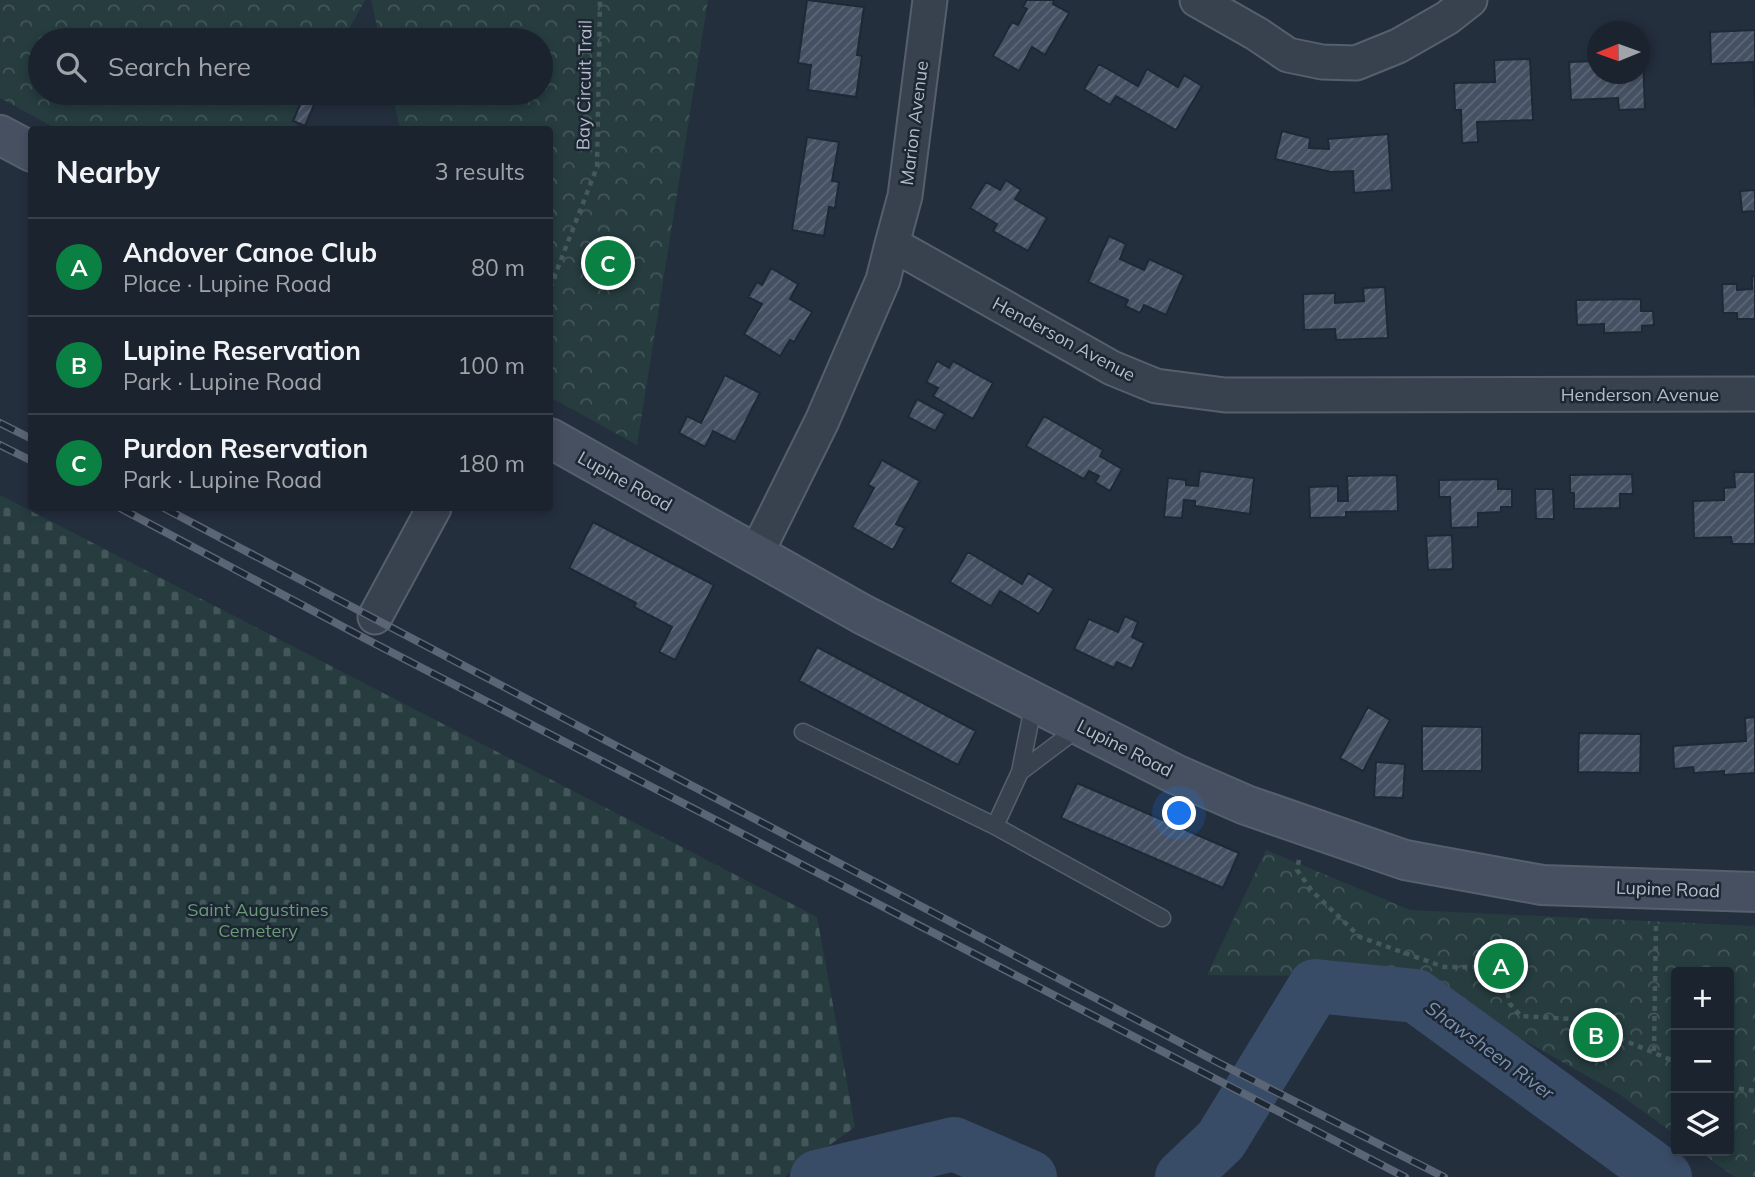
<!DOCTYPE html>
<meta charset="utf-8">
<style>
:root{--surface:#1b232e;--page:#282f3a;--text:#f1f3f6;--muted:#a0a4aa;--line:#39404a;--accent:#0b8043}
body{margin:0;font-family:Mulish,sans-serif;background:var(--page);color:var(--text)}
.controls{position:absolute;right:21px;bottom:21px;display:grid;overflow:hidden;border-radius:7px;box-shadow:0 4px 10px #0003}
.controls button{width:63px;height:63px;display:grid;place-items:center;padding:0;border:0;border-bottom:2px solid var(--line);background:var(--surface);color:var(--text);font:35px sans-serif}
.compass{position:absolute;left:1587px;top:21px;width:63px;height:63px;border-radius:50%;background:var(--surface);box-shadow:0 4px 10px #0003;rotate:269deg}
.you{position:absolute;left:1180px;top:814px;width:24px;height:24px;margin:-18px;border:5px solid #fff;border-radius:50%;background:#1a73e8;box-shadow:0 0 0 10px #1a73e833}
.badge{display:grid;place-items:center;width:46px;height:46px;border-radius:50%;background:var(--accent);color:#fff;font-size:23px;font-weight:700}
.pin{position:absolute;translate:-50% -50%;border:4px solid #fff;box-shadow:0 2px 7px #0006}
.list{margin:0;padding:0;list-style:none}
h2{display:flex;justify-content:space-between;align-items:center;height:91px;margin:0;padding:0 28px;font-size:30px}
h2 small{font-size:23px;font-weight:400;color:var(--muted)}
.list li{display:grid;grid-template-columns:46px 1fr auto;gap:21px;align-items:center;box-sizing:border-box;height:98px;padding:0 28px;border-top:2px solid var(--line)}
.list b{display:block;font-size:26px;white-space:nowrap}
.list p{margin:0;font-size:23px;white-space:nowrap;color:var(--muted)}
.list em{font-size:23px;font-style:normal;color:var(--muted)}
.icon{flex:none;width:38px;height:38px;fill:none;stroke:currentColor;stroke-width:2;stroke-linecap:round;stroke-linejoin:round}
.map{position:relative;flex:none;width:1755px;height:1177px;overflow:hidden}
.search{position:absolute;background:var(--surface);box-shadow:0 4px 10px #0003;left:28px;top:28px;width:525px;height:77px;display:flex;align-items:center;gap:18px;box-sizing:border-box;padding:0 24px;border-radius:38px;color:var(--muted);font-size:26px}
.panel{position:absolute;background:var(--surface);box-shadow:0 4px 10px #0003;left:28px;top:126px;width:525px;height:385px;border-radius:7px}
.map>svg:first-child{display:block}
</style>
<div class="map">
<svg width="1755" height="1177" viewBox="0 0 1755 1177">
<defs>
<pattern id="forest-crowns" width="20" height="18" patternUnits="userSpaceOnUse" patternTransform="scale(1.75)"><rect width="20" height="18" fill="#263c3f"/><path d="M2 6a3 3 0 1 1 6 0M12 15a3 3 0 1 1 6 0" fill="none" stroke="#435659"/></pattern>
<pattern id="cemetery-stones" width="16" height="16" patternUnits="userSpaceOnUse" patternTransform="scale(1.75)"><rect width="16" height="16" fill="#263c3f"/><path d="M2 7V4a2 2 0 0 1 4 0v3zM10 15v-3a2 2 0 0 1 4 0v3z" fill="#435659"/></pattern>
<pattern id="building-hatch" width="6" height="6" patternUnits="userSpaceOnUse" patternTransform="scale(1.75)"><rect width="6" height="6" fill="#455162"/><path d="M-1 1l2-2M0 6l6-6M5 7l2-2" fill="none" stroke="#5d6877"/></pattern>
</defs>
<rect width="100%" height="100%" fill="#242f3e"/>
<path fill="url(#forest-crowns)" d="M0 0H365L343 40H40V93H314L294 130 57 129 0 98Z
M371 0H708L637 445 550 397V130L400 129 392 93H541V40H380Z
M1266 850 1410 910 1755 926V1177H1735L1698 1151H1729V972H1676V1135L1619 1094 1412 977 1207 975Z"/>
<path fill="url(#cemetery-stones)" d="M0 495 817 917 855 1127 784 1177H0Z"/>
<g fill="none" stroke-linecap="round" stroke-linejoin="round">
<path stroke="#394c67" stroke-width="54" d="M817 1177 954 1144 1030 1177
M1182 1177 1221 1140 1315 986 1416 996 1665 1177"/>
</g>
<path fill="url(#building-hatch)" stroke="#1f2835" stroke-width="2" d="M807 0 864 7 857 55 862 56 856 97 808 90 811 65 798 63Z
M1027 0H1054L1053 4 1069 13 1045 55 1032 47 1019 71 993 56 1012 22 1018 25 1027 9 1023 7Z
M1755 30V109L1753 62 1711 64 1710 32Z
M1530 59 1533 120 1477 122 1478 142 1462 143 1461 110H1455L1454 83 1495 82 1494 60Z
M1640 59H1643L1645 109 1619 110 1618 98 1571 100 1569 62 1598 61V74H1640Z
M1099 64 1138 86 1147 69 1178 87 1184 75 1202 86 1176 130 1116 96 1110 105 1084 89Z
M304 95 316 100 305 126 293 121Z
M1282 131 1310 138 1309 148 1329 149 1328 139 1388 134 1392 190 1354 193 1353 171 1331 172 1275 159Z
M807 137 839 142 832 181 839 182 835 208 829 207 824 236 792 230Z
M1006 180 1021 190 1015 199 1047 218 1028 251 993 231 997 224 970 208 986 182 1000 190Z
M1755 190V211L1742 212 1740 191Z
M1109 236 1126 244 1120 259 1144 270 1149 259 1184 275 1166 315 1144 305 1140 313 1125 306 1128 300 1088 282Z
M771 268 798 284 790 299 812 312 794 342 790 340 780 356 744 334 762 304 748 297 757 282 762 285Z
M1752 276H1755V319H1737V313H1723L1722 284H1737V290L1752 289Z
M1385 287 1388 338 1336 340 1335 329 1304 330 1303 294 1335 293V303L1364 301 1363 288Z
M1641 299V311H1653L1654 325 1642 326V332L1604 333V324L1577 325 1576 300Z
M937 361 949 368 953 361 993 383 973 419 933 396 938 388 926 382Z
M725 375 760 393 735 442 713 431 705 447 679 433 687 416 701 423Z
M917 399 945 414 935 431 908 417Z
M1044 416 1103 450 1100 456 1122 469 1110 491 1095 482 1099 476 1089 471 1084 479 1026 446Z
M882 460 920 481 896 524 905 528 893 550 852 527 874 488 868 485Z
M1200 471 1254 478 1250 514 1195 506V501L1184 500 1182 518 1164 517 1168 478 1186 480V485L1198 486Z
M1734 472H1755V544H1732L1731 537 1694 538 1693 501 1724 500V488L1735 487Z
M1632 474 1633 494H1620V508L1574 509V493H1570V475Z
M1397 475 1398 511 1346 512V517L1310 518 1309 487 1338 486V501H1348L1347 476Z
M1498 479V489H1512V507H1501V512L1478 513V527L1451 528 1450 497H1439V480Z
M1535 489H1553L1554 519H1536Z
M593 522 714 585 675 660 659 652 672 627 634 607 636 603 569 568Z
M1452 535 1453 569 1428 570 1426 536Z
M968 552 1022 584 1028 573 1054 589 1039 614 1000 591 991 606 950 582Z
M1125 616 1138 622 1132 637 1144 643 1132 669 1117 662 1114 668 1074 649 1089 619 1118 632Z
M817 647 976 731 958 765 799 681Z
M1368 707 1390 720 1363 771 1340 758Z
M1755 717V773L1724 775V771L1694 773 1693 767 1674 769 1673 746 1746 741 1745 718Z
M1422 726 1482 727V771H1422Z
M1579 733 1641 734 1640 773 1578 772Z
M1376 762 1405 764 1403 798 1374 797Z
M1077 783 1239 853 1223 888 1061 818Z"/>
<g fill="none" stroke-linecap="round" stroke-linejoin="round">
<g stroke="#565f6c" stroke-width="19">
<path id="lane" d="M1034 702 1020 772 1081 726
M803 732 995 826 1162 918
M995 826 1020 772"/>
</g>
<g stroke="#565f6c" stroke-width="37">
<path id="street" d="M1197 0 1257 34 1288 55 1322 62 1356 63 1398 46 1447 18 1470 0
M892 244 905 196 930 0
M756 554 822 421 883 280 892 244 1112 368 1156 386 1225 395 1755 394
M375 617 434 508"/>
</g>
<g stroke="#565f6c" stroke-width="42">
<path id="secondary" d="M0 135 32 152
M550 438 862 614 1175 774 1246 805 1405 860 1542 885 1755 892"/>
</g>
<path stroke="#44595c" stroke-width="4.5" stroke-dasharray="5 5" stroke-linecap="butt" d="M550 288 597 167 600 0
M1299 860 1297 870 1312 891 1360 937 1444 967H1490L1505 983 1510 1004 1521 1016 1573 1019 1676 1062
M1654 1051 1656 923
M1729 1087 1755 1091"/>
<use href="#lane" stroke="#38414e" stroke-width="16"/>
<use href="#street" stroke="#38414e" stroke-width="33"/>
<use href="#secondary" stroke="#465061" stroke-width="38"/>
<g stroke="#5a6575" stroke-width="8">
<path id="rail" d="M0 423 32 439
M0 445 32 461
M120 508 364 638 1405 1177
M164 508 1221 1064 1444 1177"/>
</g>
<use href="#rail" stroke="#1d2633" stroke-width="5" stroke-dasharray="16" stroke-linecap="butt"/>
</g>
<g text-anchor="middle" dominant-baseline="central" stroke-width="5" stroke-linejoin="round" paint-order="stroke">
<g font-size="18" fill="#b4bcc9" stroke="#1d2633">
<text transform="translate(584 85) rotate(-89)">Bay Circuit Trail</text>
<text transform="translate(914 123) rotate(-83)">Marion Avenue</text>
<text transform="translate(1064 339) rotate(28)">Henderson Avenue</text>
<text x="1640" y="394">Henderson Avenue</text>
<text transform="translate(625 481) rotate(29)">Lupine Road</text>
<text transform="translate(1125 748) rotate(27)">Lupine Road</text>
<text transform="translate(1668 889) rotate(2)">Lupine Road</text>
</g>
<g font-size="18" fill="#6b9a76" stroke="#1d2633">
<text x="258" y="909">Saint Augustines<tspan x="258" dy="21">Cemetery</tspan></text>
</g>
<g font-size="19" font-style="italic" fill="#7c92b1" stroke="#1d2633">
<text transform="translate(1490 1050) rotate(36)">Shawsheen River</text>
</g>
</g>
</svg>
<div class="controls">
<button>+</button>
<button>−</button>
<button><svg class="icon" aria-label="layers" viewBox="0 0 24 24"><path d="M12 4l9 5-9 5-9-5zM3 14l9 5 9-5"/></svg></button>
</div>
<svg class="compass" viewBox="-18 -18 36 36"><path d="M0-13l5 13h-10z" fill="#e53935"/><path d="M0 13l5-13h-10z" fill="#a0a4aa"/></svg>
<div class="you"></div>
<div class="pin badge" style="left:1501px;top:966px">A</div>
<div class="pin badge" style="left:1596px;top:1035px">B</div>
<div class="pin badge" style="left:608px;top:263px">C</div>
<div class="search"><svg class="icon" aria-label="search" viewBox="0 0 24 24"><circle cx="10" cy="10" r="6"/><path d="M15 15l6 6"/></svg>Search here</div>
<section class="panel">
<h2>Nearby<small>3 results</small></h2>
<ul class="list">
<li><span class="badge">A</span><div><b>Andover Canoe Club</b><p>Place · Lupine Road</p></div><em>80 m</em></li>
<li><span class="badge">B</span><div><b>Lupine Reservation</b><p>Park · Lupine Road</p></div><em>100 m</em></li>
<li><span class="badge">C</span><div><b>Purdon Reservation</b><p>Park · Lupine Road</p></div><em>180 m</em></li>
</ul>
</section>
</div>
